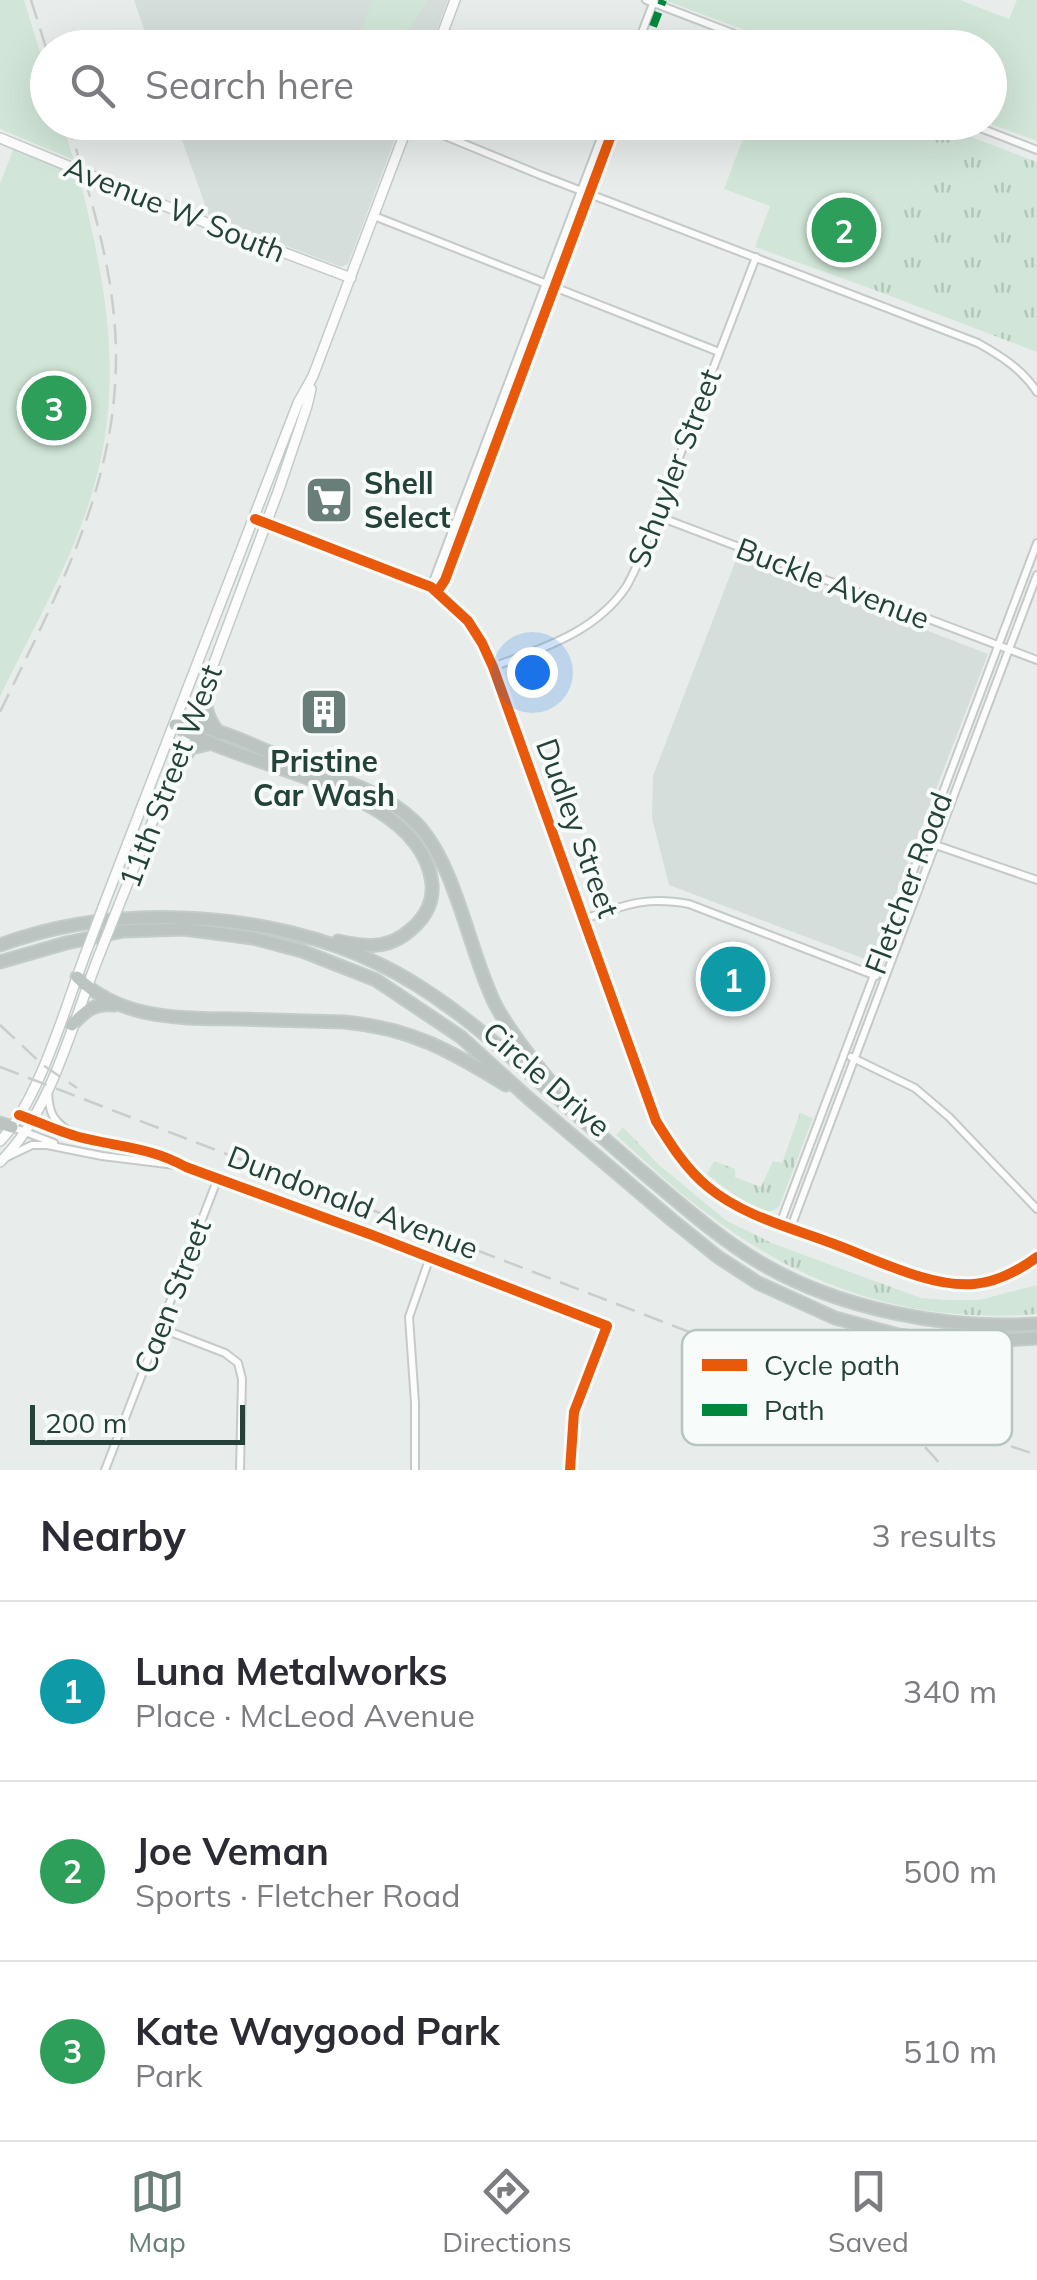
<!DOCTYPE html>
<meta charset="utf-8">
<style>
:root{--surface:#fff;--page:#f2f2f3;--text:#2b2b33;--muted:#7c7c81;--line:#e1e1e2;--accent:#697e78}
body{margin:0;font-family:Mulish,sans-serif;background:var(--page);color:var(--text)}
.scale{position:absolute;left:30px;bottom:25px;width:215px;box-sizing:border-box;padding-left:10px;border:5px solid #24423a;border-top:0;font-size:28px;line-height:35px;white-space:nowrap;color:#24423a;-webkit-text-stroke:8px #f7fbf9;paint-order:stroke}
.you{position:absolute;left:532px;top:672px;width:35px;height:35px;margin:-25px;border:8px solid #fff;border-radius:50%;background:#1a73e8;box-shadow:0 0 0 15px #1a73e833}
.badge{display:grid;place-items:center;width:65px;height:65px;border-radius:50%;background:var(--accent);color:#fff;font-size:32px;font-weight:700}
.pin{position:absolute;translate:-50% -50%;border:5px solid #fff;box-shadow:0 2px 10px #0006}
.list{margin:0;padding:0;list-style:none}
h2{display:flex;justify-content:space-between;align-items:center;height:130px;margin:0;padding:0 40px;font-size:42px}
h2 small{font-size:32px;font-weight:400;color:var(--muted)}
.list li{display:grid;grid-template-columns:65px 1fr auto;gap:30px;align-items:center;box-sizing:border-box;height:180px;padding:0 40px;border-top:2px solid var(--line)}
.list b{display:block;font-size:38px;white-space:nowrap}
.list p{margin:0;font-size:32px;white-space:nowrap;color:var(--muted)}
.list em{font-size:32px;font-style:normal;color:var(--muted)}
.icon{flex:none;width:55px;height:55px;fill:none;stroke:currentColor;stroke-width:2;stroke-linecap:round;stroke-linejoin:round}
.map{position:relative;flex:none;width:1037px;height:1470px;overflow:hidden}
.search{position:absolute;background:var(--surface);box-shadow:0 10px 40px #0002;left:30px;right:30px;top:30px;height:110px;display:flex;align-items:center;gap:25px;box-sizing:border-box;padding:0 35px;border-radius:55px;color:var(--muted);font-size:38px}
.sheet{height:670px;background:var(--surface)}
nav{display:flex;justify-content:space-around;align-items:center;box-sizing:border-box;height:140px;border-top:2px solid var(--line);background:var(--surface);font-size:28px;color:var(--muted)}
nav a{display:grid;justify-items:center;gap:5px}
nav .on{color:var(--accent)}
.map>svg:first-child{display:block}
</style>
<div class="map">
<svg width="1037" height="1470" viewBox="0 0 1037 1470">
<defs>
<pattern id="grass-tufts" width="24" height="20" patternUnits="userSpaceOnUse" patternTransform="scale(2.5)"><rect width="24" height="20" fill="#d1e6d8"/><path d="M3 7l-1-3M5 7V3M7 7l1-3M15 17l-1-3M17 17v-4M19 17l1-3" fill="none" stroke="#b3c6ba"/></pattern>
</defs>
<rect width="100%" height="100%" fill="#e8edeb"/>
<path fill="#d6dedb" d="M134 0H448L430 48 150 47Z
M176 123V122L401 123 348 264 341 267 209 216Z
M737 557 988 654 870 961 669 885 652 818 653 776Z"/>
<path fill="url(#grass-tufts)" d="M937 124 1037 162V352L872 289Z
M800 1113 813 1118 779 1207C776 1208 774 1210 771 1211 756 1213 719 1184 707 1174L714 1161 735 1169V1177L761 1187 773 1161 782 1163Z
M623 1127 659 1165 727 1221 774 1244 921 1298 947 1300H979L1037 1285V1314C914 1324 807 1289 709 1215 676 1191 646 1162 616 1135Z"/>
<path fill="#d1e6d8" d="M0 0H24L47 75 48 122 62 123 74 160 0 129Z
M373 0H428L398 47H358L356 45Z
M664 0H960L1009 19 1017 0H1037V141L988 123 990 48 790 47Z
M933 122 937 124 872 289 755 247 770 206 724 189 749 123Z
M13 150 79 176C108 292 127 392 87 509 65 574 29 636 0 697V184Z"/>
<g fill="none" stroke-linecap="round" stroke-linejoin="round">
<g stroke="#c5cac8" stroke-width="10">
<path id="street" d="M646 0 771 48
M636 48 654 1
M411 122 540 175 978 343C1001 356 1022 369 1037 392
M965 122 1037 150
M374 216 719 352
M657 516 1037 660
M255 519 431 587 468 621 482 643 493 667 656 1121C671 1145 686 1169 708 1187 743 1216 792 1228 834 1244 875 1259 931 1288 974 1284 998 1282 1018 1271 1037 1257
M431 587 607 122
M493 667C542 648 595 633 626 587 631 579 635 569 640 559L756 257
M924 841 1037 880
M584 919C625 905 645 896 689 904L876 976
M851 1057 915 1088 949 1117 1037 1209
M48 1092C49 1112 52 1120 69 1131
M19 1115C39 1122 59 1132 79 1137 118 1147 150 1147 186 1167L372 1235 607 1326 574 1412 570 1470
M12 1127 54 1143
M7 1157 32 1145H47L102 1156 175 1165
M780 1224 1037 543
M791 1227 1037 575
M160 1328 225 1353 238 1363 242 1379 240 1470
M105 1470 218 1178
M415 1470V1403L409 1317 430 1257"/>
</g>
<g stroke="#c3cbc8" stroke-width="12">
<path id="secondary" d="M437 48 455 0
M0 138 219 228 351 278
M119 905 184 743 279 489 307 406 311 389
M103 907 298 403 313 376 409 122
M0 1141C39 1101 65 1008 85 955
M0 1162C52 1112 73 1020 100 953"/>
</g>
<g stroke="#c3ccc9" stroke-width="15">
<path id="highway" d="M207 682C204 704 205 716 219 733
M175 725C214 723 255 747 290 761 331 777 380 789 413 820 456 860 469 954 496 1006 512 1035 533 1061 554 1086
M175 725C244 770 422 787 432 884 434 906 421 923 404 935 383 950 362 946 338 941
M174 771 191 748 208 744
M0 945C65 921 133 914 202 919 261 923 324 937 377 963 436 991 488 1036 536 1079 570 1109 605 1139 639 1169 677 1201 716 1236 759 1262 838 1309 946 1330 1037 1324
M0 962 66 943 123 931 184 929 253 938 302 951 376 980 461 1037 527 1097 672 1220 718 1257 758 1283 835 1318 898 1335 956 1343 1037 1338
M77 977C121 1020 179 1018 236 1019 272 1020 308 1021 344 1022 411 1028 451 1051 506 1085
M72 1025C86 1010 94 1003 115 1005
M0 1123 12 1127"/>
</g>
<use href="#street" stroke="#fcfcfc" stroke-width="6"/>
<use href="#secondary" stroke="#fcfcfc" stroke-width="9"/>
<use href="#highway" stroke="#bcc4c2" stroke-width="11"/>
<path stroke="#c9cdcc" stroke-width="2.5" stroke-dasharray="20 10" stroke-linecap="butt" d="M31 0 48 54
M0 712C64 579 131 461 113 307 106 244 86 183 68 122
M0 1025 43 1065 77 1088
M0 1067 830 1386 1037 1455
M878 1410C905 1426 926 1446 945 1470"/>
<g stroke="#c3cbc8" stroke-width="12" stroke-linecap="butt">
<path id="secondary-bridge" d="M100 953 119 905
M85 955 103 907"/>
</g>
<use href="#secondary-bridge" stroke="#fcfcfc" stroke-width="9"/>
<path stroke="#00873e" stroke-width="8" stroke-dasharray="15 8" stroke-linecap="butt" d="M645 48 663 0"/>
<g stroke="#f7fbf9" stroke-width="16">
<path id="cycleway" d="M255 519 431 587 468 621 482 643 493 667 656 1121C671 1145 686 1169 708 1187 743 1216 792 1228 834 1244 875 1259 931 1288 974 1284 998 1282 1018 1271 1037 1257
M437 592 445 580 616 122
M19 1115C39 1122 59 1132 79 1137 118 1147 150 1147 186 1167L372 1235 607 1326 574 1412 570 1470"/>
</g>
<use href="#cycleway" stroke="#e8590c" stroke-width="10"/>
</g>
<defs>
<g id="supermarket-square" transform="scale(2.5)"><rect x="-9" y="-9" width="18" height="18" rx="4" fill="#697e78" stroke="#f7fbf9"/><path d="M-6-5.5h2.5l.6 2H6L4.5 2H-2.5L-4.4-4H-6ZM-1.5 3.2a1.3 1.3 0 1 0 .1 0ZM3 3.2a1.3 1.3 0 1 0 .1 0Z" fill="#fff"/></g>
<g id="building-square" transform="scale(2.5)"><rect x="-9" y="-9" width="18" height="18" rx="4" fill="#697e78" stroke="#f7fbf9"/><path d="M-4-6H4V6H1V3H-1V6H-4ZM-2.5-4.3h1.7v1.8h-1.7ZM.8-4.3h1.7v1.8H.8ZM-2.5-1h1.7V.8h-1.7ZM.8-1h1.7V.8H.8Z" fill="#fff"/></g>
</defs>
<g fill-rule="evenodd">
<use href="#supermarket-square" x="329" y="500"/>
<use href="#building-square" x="324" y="712"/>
</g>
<g text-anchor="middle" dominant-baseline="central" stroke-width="8" stroke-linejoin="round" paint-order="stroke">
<g font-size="30" fill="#24423a" stroke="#f7fbf9">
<text transform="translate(175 209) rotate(22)">Avenue W South</text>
<text transform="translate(674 468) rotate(-69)">Schuyler Street</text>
<text transform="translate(833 583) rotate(21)">Buckle Avenue</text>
<text transform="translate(170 776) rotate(-69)">11th Street West</text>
<text transform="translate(578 828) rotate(70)">Dudley Street</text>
<text transform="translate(908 883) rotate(-69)">Fletcher Road</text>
<text transform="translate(547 1079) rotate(41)">Circle Drive</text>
<text transform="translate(353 1202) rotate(21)">Dundonald Avenue</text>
<text transform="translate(172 1296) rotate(-69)">Caen Street</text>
</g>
<g font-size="30" font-weight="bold" fill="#24423a" stroke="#f7fbf9" text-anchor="start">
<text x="364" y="483">Shell<tspan x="364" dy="34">Select</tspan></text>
<text x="324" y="761" text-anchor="middle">Pristine<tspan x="324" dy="34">Car Wash</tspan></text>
</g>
</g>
<rect x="682" y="1330" width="330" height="115" rx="15" fill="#f7fbf9" stroke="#b8c4c0" stroke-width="2.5"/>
<rect x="702" y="1359" width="45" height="12" fill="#e8590c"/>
<rect x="702" y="1404" width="45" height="12" fill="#00873e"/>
<g font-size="28" fill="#24423a">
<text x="764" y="1375">Cycle path</text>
<text x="764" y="1420">Path</text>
</g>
</svg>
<div class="scale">200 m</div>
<div class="you"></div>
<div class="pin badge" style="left:733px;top:979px;background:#0f9aa8">1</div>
<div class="pin badge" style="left:844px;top:230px;background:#2e9e5b">2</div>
<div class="pin badge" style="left:54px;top:408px;background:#2e9e5b">3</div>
<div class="search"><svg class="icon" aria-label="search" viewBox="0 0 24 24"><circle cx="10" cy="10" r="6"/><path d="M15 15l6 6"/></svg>Search here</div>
</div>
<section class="sheet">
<h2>Nearby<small>3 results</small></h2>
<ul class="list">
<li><span class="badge" style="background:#0f9aa8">1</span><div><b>Luna Metalworks</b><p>Place · McLeod Avenue</p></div><em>340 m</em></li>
<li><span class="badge" style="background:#2e9e5b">2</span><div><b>Joe Veman</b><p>Sports · Fletcher Road</p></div><em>500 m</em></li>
<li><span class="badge" style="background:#2e9e5b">3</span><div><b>Kate Waygood Park</b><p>Park</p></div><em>510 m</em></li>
</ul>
</section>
<nav>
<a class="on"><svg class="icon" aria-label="map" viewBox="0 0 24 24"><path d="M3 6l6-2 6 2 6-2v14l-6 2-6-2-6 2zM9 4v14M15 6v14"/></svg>Map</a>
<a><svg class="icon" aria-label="directions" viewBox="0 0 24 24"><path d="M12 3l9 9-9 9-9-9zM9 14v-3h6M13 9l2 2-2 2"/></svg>Directions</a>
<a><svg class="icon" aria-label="saved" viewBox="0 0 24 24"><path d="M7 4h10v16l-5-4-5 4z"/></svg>Saved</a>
</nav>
